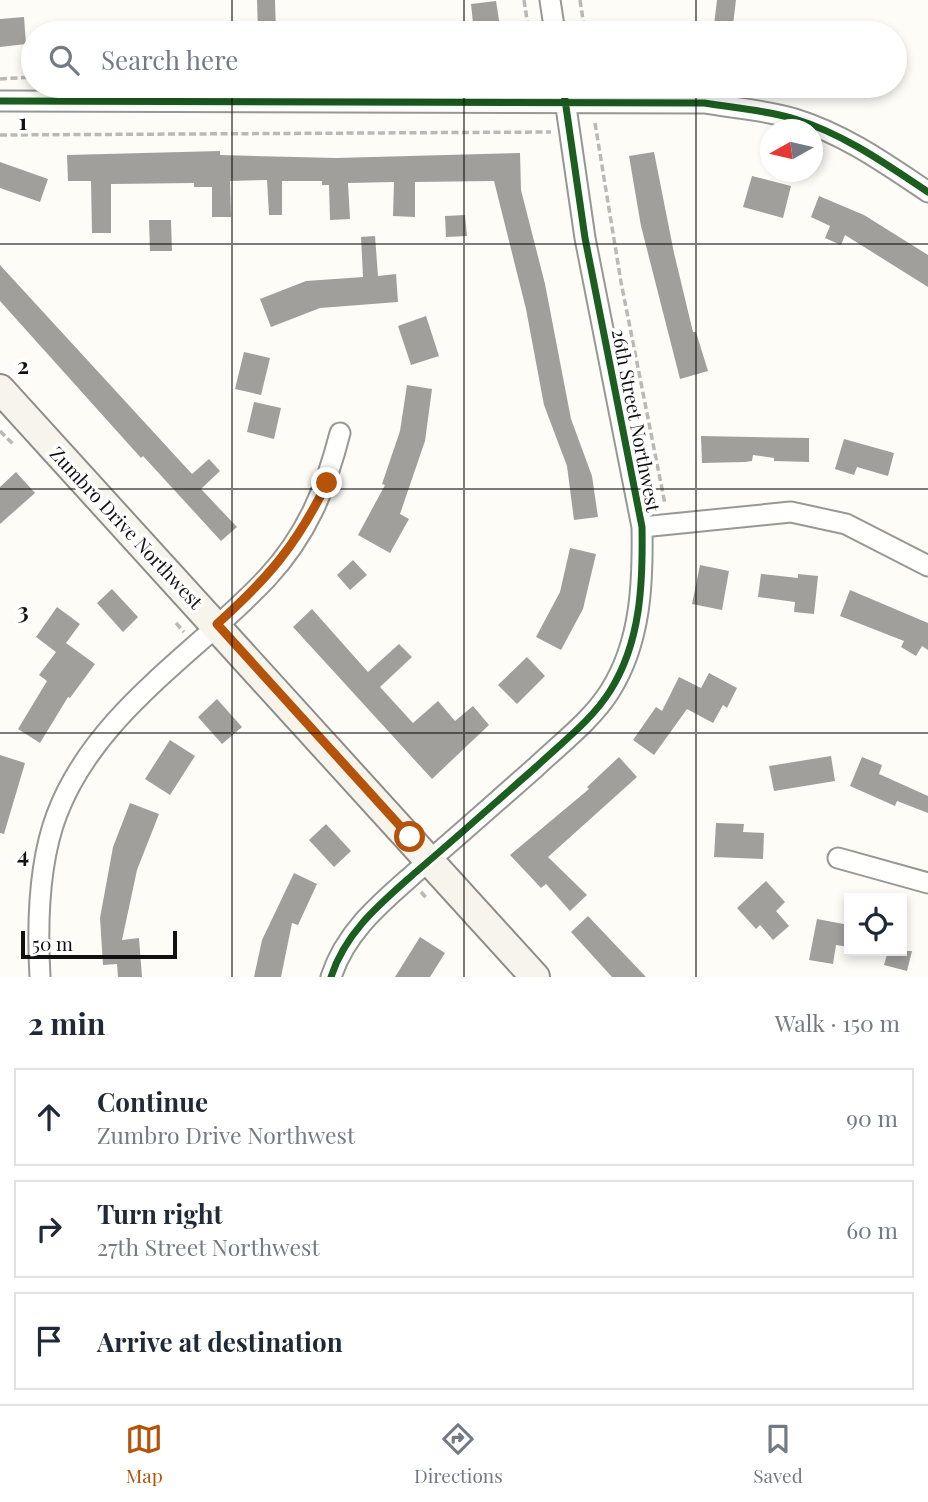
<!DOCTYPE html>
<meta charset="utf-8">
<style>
:root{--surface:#fff;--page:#f2f2f3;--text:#1f2937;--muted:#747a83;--line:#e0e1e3;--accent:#b45309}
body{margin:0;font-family:"Playfair Display",serif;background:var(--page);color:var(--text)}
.controls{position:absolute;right:21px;bottom:21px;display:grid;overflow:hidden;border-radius:0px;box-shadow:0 4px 10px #0003}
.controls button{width:63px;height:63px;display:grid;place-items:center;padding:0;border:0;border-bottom:2px solid var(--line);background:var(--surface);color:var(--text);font:35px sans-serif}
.compass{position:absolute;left:760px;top:119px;width:63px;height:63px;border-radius:50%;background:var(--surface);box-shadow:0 4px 10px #0003;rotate:262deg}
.scale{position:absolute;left:21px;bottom:18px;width:156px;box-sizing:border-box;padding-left:7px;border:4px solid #111;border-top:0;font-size:19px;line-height:24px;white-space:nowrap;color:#111;-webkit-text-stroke:5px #fff;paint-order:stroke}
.stop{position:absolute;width:21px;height:21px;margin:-16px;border:5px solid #b45309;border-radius:50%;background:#fff}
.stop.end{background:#b45309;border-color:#fff;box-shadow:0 2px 7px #0008}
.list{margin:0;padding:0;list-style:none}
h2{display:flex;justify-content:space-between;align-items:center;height:91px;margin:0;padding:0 28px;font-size:30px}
h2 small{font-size:23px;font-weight:400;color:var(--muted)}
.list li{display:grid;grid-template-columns:46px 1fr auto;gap:21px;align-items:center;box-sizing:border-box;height:98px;margin:0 14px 14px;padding:0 14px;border:2px solid var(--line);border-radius:0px}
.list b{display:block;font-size:26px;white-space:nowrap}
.list p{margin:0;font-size:23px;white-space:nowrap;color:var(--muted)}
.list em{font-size:23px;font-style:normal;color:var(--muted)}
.icon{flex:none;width:38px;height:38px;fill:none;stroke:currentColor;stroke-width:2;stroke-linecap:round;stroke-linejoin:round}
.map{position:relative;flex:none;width:928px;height:977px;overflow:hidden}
.search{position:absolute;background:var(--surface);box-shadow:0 4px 10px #0003;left:21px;right:21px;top:21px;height:77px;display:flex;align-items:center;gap:18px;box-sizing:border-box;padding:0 24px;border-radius:38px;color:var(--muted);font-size:26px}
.sheet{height:427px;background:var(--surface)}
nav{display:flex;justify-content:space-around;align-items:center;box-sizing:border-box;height:98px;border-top:2px solid var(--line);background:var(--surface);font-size:19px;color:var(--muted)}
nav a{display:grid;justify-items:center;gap:4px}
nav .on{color:var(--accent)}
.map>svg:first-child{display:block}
</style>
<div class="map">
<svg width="928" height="977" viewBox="0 0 928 977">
<rect width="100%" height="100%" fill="#fdfcf7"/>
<path fill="#a19f9c" d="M257 0H275L276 33H258Z
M717 0H736L732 33H713Z
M496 1 501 33H474L471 4Z
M24 17 26 44 0 47V19Z
M220 151V155L336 158 520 153 521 190 545 284 571 419 592 476 598 517 574 520 567 466 544 405 526 309 494 181 415 182V217L393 216 394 182 348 183 350 219 330 220 329 185H322V181H282V215H269L267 180 230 181 231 217H212V187H194V183L111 184V233H92L91 181H68L67 155Z
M654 152 674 253 693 332H696L708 371 680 379 641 226 629 156Z
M0 162 48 179 40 202 0 188Z
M752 176 791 186 783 218 743 207Z
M819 196 864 215 928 255V287L845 235 841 245 825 238 830 226 811 217Z
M465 215 467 236 446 237 445 216Z
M149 220H171L172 251H150Z
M375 236 378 276 396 274 398 302 320 308 271 327 260 299 306 281 363 277 361 237Z
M0 265 192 474 209 459 220 471 201 489 237 527 221 541 143 456 141 458 0 301Z
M426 316 439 356 411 365 398 326Z
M244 352 270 358 261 395 235 389Z
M407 385 432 389 425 441 400 514 409 519 390 553 358 535 385 485 382 484 400 431Z
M254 402 281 408 274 439 247 432Z
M701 436 809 438V462L774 461V458L753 455 752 461 745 462 702 463Z
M844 439 894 453 888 476 857 467 854 475 835 469Z
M16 472 35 493 0 524V487Z
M570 548 596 554 583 609 561 650 536 637 560 592Z
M353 560 367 575 350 590 337 575Z
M700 565 729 571 722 610 692 604Z
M761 574 798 578V574L818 576 814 614 794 612 795 602 758 597Z
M112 589 138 617 123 632 97 603Z
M850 590 928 623V650L922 646 916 656 901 647 904 641 840 616Z
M57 607 80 624 66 643 95 664 70 698 68 697 40 743 18 729 47 681 39 675 56 652 36 637Z
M312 609 368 672 399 644 412 657 380 687 413 723 438 701 455 721 473 706 489 725 432 779 293 627Z
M527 657 545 676 517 704 498 685Z
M709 673 737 688 727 708 723 705 713 723 687 709 654 755 633 740 656 707 662 711 679 677 701 688Z
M217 699 242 727 222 744 198 717Z
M170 740 195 756 170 795 145 779Z
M0 755 25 763 4 834 0 833Z
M831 756 835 781 774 791 769 766Z
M619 757 637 777 548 857 587 895 570 911 546 884 541 888 510 855 589 789 587 787Z
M862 757 882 765 879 774 928 796V813L897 801 895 806 850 786Z
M130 803 159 814 137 870 122 940 139 938 142 977H118L117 964 103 965 100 918 113 847Z
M716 823 744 824 743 832 764 833 763 859 714 857Z
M326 824 351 851 334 867 309 840Z
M294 873 317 884 298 925 292 923 281 977H254L262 940Z
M766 881 785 902 776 911 789 926 773 940 760 925 756 929 737 908Z
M588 916 624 954 646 977H612L571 932Z
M817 919 849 925V947L836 945 833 964 809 960Z
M420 937 445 953 430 977H395Z
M888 951H912L907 971 884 965Z"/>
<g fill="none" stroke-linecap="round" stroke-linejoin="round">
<g stroke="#979795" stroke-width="23">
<path id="street" d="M550 0 555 33
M0 101 704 103C734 108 766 110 795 119 844 134 886 164 928 192
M642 527 791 512 846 524 928 566
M838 858 928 883
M40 977C37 924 38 864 57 814 96 712 196 654 267 578 307 535 326 488 340 433
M331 977C346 931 381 903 416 872 457 837 496 802 536 767 560 744 592 720 610 691 641 642 643 583 642 527L585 238 563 86"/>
</g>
<g stroke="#8e8d8b" stroke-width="32">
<path id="secondary" d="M0 389 535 977"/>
</g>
<path stroke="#b9b9b8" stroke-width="3.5" stroke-dasharray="7 3.5" stroke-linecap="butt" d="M524 0 529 33
M580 0 585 33
M0 79 33 77
M595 123 621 282 665 504
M0 135 551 132
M0 431 13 444
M176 623 184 632
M421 892 428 900"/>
<use href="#street" stroke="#fffffe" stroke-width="19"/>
<use href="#secondary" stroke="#f6f4eb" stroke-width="28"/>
<g stroke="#fff" stroke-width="11">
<path id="cycleway" d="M0 101 704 103C734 108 766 110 795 119 844 134 886 164 928 192
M331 977C346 931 381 903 416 872 457 837 496 802 536 767 560 744 592 720 610 691 641 642 643 583 642 527L585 238 563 86"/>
</g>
<use href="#cycleway" stroke="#1b5e20" stroke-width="7"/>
</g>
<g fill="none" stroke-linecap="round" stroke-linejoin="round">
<path stroke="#b45309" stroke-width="9" d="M327 483C296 546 268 578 217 624L410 837"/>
</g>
<path fill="none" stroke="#111" stroke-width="2" stroke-opacity="0.55" d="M232 0V33M464 0V33M696 0V33M232 86V977M464 86V977M696 86V977M0 244H928M0 489H928M0 733H928"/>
<g text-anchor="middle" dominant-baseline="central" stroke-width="7" stroke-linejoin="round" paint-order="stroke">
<g font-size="19" fill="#111" stroke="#fff">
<text transform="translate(637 420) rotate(79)">26th Street Northwest</text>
<text transform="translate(127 527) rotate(47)">Zumbro Drive Northwest</text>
</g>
</g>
<g font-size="23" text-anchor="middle" font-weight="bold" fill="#111" stroke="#fff" stroke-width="7" stroke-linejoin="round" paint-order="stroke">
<text x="23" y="130">1</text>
<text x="23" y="374">2</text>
<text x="23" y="619">3</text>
<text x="23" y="863">4</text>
</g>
</svg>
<div class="controls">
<button><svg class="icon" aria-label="locate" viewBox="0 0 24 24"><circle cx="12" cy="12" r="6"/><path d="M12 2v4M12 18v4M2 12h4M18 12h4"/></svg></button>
</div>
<svg class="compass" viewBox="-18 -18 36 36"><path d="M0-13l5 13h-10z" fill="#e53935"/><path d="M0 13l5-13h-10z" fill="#747a83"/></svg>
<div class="scale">50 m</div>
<div class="stop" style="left:410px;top:837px"></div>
<div class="stop end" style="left:327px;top:483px"></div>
<div class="search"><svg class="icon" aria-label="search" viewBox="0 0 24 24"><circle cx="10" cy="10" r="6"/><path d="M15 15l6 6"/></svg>Search here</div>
</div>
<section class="sheet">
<h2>2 min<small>Walk · 150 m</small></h2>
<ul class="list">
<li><svg class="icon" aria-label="ahead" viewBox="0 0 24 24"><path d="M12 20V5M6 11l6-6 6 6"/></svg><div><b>Continue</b><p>Zumbro Drive Northwest</p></div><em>90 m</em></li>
<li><svg class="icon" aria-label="right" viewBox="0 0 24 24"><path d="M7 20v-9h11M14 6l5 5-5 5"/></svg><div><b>Turn right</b><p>27th Street Northwest</p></div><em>60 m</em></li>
<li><svg class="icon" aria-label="arrive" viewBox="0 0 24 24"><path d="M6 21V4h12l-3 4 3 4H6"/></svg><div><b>Arrive at destination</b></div></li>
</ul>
</section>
<nav>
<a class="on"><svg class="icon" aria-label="map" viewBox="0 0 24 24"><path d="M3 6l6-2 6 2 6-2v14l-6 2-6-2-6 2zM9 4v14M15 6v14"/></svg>Map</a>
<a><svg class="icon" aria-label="directions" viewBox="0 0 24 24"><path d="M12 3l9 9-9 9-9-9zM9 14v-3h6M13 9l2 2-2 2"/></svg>Directions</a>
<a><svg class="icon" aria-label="saved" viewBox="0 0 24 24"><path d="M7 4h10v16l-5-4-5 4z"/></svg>Saved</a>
</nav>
